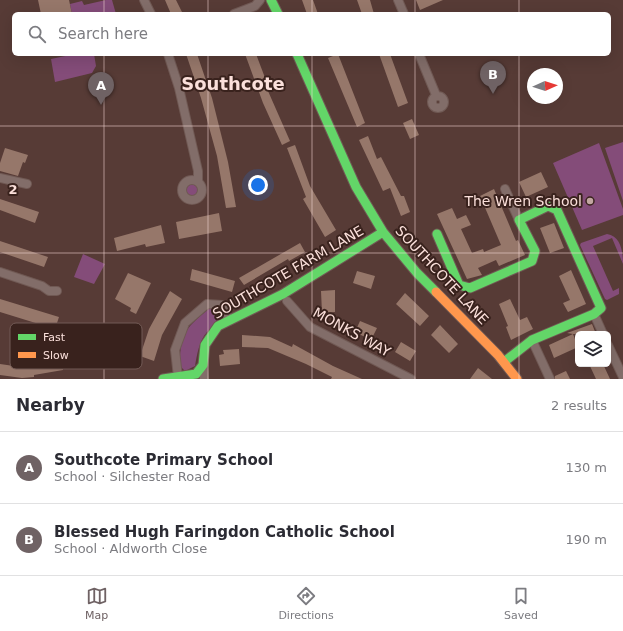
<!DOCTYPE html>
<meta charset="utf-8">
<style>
:root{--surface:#fff;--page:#f2f2f3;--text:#2b2b33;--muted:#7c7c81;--line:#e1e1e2;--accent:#6f6264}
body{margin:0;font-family:"DejaVu Sans",sans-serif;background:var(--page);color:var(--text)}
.controls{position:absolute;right:12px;bottom:12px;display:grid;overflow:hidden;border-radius:6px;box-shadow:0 4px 16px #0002}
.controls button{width:36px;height:36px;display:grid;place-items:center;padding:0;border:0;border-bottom:1px solid var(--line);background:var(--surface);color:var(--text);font:20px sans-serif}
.compass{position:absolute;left:527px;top:68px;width:36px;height:36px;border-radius:50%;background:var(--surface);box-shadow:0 4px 16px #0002;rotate:87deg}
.you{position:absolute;left:258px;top:185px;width:14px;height:14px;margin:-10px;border:3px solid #fff;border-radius:50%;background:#1a73e8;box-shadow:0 0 0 6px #1a73e833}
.badge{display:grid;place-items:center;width:26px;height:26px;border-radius:50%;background:var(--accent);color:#fff;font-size:13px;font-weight:700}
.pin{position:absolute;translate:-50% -33px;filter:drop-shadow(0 1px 2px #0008)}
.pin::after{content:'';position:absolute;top:21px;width:14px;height:12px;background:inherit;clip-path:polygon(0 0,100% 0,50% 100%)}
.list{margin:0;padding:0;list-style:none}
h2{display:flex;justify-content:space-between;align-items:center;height:52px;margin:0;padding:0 16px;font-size:17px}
h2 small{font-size:13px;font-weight:400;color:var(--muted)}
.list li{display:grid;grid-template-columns:26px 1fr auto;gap:12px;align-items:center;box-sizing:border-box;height:72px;padding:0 16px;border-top:1px solid var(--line)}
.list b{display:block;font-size:15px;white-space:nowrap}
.list p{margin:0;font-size:13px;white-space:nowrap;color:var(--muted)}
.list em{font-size:13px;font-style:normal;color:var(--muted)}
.icon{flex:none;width:22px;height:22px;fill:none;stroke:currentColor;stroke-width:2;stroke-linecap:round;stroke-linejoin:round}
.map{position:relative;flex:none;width:623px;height:379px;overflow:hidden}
.search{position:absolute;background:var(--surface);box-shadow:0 4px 16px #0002;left:12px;right:12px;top:12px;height:44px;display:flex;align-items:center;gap:10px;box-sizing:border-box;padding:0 14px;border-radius:6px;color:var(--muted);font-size:15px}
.sheet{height:196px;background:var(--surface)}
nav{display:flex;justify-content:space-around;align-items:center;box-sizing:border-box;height:56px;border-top:1px solid var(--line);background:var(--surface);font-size:11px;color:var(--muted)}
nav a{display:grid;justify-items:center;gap:2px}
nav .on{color:var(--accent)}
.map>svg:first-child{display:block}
</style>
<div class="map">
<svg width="623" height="379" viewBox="0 0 623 379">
<rect width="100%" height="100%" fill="#573b36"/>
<path fill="#844c79" d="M106 0H112L116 14H72L70 4 82 1 84 5Z
M75 54H94L96 66 92 73 55 82 51 59Z
M623 142V201L605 148Z
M599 143 623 209V215L582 230 553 163Z
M186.5 190a5.5 5.5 0 1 1 11 0a5.5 5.5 0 1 1-11 0Z
M607 234C621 236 623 252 623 264L612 238 593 246 613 291 619 288V294L607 300 605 299 580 245 581 243Z
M83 254 105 264 94 284 74 277Z
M211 307 221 308 223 316C219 323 213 327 207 332 199 341 197 355 195 366L185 371 179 365C182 330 185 329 211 307Z"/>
<path fill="#96776a" d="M38 0H69L72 14H41Z
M165 0H176L183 14H171Z
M302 0H313L318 14H307Z
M357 0H370L374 14H362Z
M416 0H443L420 10Z
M186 54H197L212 98 228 162 236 207 226 208 217 156 201 98Z
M245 54H256L270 91H268L290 141 282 145 263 103Z
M338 54 365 123 357 127 328 58Z
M379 54H390L408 103 398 107Z
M412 119 419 135 410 139 403 123Z
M368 136 377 159 381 157 401 196H404L410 212 401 216 390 188 383 191 359 140Z
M295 145 310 186 336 230 325 237 303 199 306 197 287 148Z
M5 148 28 155 25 163 23 162 18 176 0 171V163Z
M541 172 548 187 526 197 519 182Z
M494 189 516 241 518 240 525 255 499 266 496 260 478 268 482 275 467 279 437 214 452 208 457 219 466 215 471 225 461 229 472 253 483 249 484 252 501 245 480 196Z
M0 199 39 212 35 223 0 210Z
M219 213 222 231 179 239 176 222Z
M554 223 564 248 550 253 540 228Z
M161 225 165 243 146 247 145 244 117 251 114 238Z
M0 241 48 257 44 267 0 252Z
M300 243 305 252 289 261 288 259 244 285 239 278Z
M192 269 235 281 232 292 190 280Z
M571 270 586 304 568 312 563 303 570 300 559 276Z
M357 271 375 276 371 289 353 283Z
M128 273 151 283 136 314 130 311 131 308 115 299Z
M335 290V312L322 313 321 291Z
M170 291 182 299 162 335 154 361 140 356 149 329Z
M405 293 429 316 420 326 396 304Z
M0 299 59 317 55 329 0 312Z
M510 299 520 320 527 317 533 329 511 340 506 327 508 326 499 304Z
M360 321 377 328 371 340 355 332Z
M592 324 596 334H573L578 347 554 358 549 345 573 334 567 333Z
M440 325 458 344 449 353 431 335Z
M242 335 270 337 292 347 293 344 333 366 362 379H331L332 377 306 364 268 348 242 347Z
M401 342 416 351 410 361 395 352Z
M239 349 240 364 220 366 219 355 224 354 223 350Z
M126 350 128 362 63 367V370L34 375V377L22 378 0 375V364L14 366 39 363 50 362V360L73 358V354Z
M589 364H603L610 379H596Z
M478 368 492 379H470Z
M566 371 570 379H555V376Z"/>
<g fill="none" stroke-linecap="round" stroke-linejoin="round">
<g stroke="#705954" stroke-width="10">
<path id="street" d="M144 0 151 14
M398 0 404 14
M234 14 255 6 260 0
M168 54 179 88 198 171V181
M419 54 436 95
M432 102a6 6 0 1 1 12 0a6 6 0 1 1-12 0Z
M0 178 27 184
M182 190a10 10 0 1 1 20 0a10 10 0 1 1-20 0Z
M505 189 519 220
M0 272 42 286 49 291H57
M287 301 310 327 411 379
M594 314 603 334
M532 340 550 379
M608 345 623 377
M203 365 204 379
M178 377 175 350 185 323 207 304 222 305 229 320"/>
</g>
<g stroke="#705954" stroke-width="11">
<path id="fast" d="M271 0 278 14
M297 54 356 187 383 232 417 273 436 292
M437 234 459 285 470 288 532 261 535 251 519 220 548 206 557 210 601 308 594 314 532 340 504 362
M163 379 196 374 203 365 205 345 218 326 283 294 383 232"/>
</g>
<g stroke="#705954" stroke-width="11">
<path id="slow" d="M436 292 498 355 517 379"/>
</g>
<use href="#street" stroke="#826d69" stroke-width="8"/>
<use href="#fast" stroke="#63d668" stroke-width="9"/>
<use href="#slow" stroke="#ff974d" stroke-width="9"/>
</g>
<path fill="none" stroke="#fbe0db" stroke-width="1" stroke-opacity="0.55" d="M104 0V14M208 0V14M312 0V14M415 0V14M519 0V14M104 54V379M208 54V379M312 54V379M415 54V379M519 54V379M0 126H623M0 253H623"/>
<circle fill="#c2a6a1" stroke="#39221d" stroke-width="1.5" cx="590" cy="201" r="4"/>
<g text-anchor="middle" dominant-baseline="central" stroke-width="4" stroke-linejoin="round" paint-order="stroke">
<g font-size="14" fill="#fbe0db" stroke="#39221d" text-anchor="end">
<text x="582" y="201">The Wren School</text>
</g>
<g font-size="14" fill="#fbe0db" stroke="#39221d">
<text transform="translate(288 272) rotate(-30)">SOUTHCOTE FARM LANE</text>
<text transform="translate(442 275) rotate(47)">SOUTHCOTE LANE</text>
<text transform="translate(352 332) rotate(29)">MONKS WAY</text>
</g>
<g font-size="18" font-weight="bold" fill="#fbe0db" stroke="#39221d">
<text x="233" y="83">Southcote</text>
</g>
</g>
<rect x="10" y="323" width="132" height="46" rx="6" fill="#39221d" stroke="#735b56" stroke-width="1"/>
<rect x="18" y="334" width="18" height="6" fill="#63d668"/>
<rect x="18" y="352" width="18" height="6" fill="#ff974d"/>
<g font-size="11" fill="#fbe0db">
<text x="43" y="341">Fast</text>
<text x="43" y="359">Slow</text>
</g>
<g font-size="13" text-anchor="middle" font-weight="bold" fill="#fbe0db" stroke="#39221d" stroke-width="4" stroke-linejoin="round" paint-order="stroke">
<text x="13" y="194">2</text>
</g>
</svg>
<div class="controls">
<button><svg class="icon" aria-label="layers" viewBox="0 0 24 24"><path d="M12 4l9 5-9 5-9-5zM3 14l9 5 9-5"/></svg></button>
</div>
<svg class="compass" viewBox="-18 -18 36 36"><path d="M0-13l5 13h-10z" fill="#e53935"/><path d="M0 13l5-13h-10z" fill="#7c7c81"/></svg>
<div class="you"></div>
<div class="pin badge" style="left:101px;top:105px">A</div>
<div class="pin badge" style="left:493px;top:94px">B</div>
<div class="search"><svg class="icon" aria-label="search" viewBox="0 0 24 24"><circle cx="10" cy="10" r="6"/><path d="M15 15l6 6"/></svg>Search here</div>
</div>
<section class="sheet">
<h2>Nearby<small>2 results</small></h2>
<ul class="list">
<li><span class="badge">A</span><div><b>Southcote Primary School</b><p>School · Silchester Road</p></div><em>130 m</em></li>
<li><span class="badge">B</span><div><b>Blessed Hugh Faringdon Catholic School</b><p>School · Aldworth Close</p></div><em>190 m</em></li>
</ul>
</section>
<nav>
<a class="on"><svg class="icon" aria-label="map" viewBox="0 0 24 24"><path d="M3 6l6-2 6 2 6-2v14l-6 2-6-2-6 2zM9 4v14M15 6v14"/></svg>Map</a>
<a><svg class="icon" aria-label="directions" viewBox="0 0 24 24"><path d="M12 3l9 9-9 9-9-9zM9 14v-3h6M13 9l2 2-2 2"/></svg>Directions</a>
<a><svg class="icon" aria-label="saved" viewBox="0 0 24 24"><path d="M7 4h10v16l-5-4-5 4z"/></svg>Saved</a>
</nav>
